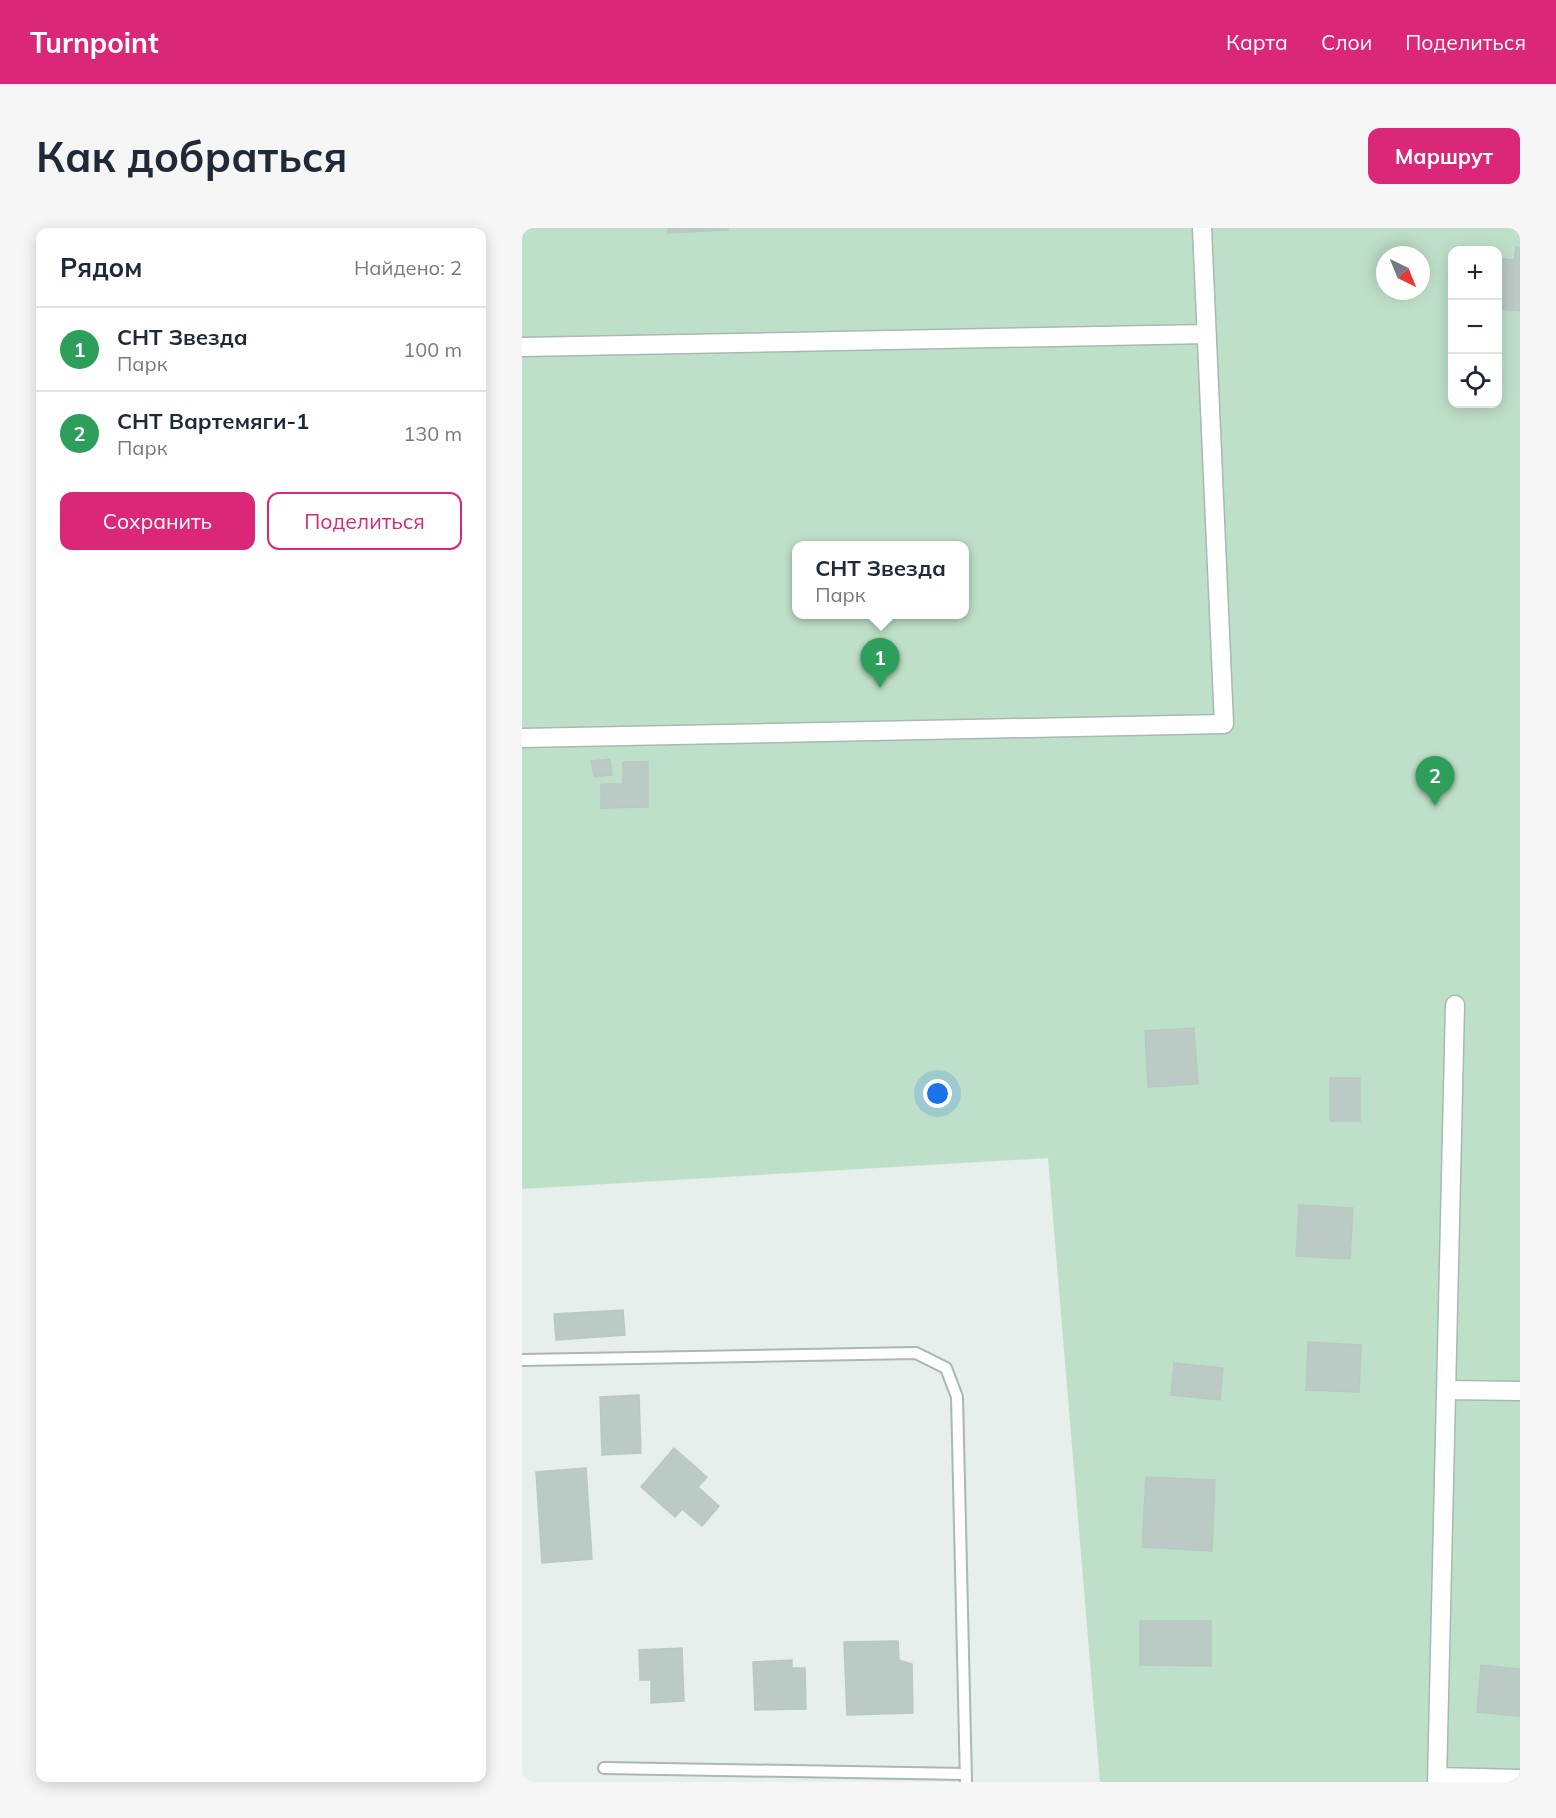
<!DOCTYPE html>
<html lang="ru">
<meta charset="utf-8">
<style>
:root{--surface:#fff;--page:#f6f6f7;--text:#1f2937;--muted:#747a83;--line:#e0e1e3;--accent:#db2777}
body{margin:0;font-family:Mulish,sans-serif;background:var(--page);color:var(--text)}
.controls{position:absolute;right:18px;top:18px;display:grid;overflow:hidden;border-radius:12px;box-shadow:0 3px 15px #0003}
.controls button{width:54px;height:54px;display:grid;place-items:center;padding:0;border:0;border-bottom:2px solid var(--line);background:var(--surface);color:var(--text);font:30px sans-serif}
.compass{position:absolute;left:854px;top:18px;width:54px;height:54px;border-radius:50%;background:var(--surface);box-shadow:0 3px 15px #0003;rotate:137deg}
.you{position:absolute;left:416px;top:866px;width:21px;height:21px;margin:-15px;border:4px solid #fff;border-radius:50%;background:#1a73e8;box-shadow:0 0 0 9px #1a73e833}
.badge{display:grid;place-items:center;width:39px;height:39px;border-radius:50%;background:var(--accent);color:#fff;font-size:20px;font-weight:700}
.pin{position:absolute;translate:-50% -50px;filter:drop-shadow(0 2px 3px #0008)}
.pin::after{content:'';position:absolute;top:32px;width:21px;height:18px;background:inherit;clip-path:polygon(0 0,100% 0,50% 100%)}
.popup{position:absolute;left:270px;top:313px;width:177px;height:78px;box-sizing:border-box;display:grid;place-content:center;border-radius:12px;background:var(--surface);filter:drop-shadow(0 2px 4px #0005);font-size:20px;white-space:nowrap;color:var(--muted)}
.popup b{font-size:22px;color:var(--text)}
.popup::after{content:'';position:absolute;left:50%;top:100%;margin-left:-12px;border:12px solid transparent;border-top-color:var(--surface)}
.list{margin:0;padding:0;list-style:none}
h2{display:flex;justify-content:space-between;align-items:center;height:78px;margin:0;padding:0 24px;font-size:26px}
h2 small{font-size:20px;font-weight:400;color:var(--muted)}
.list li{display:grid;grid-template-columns:39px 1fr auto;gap:18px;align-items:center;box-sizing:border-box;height:84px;padding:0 24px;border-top:2px solid var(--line)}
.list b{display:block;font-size:22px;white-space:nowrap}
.list p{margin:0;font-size:20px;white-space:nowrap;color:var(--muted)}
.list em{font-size:20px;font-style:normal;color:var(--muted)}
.actions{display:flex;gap:12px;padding:18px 24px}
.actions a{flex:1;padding:14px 0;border:2px solid var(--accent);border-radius:12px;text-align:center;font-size:21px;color:var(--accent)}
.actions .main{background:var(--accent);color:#fff}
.icon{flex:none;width:33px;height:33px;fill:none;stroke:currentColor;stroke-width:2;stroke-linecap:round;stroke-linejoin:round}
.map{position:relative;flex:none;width:998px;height:1554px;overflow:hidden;border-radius:12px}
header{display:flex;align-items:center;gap:36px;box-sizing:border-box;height:84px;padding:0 30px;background:var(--accent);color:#fff}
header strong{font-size:28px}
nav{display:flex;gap:33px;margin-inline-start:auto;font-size:21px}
.intro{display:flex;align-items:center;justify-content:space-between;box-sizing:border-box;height:144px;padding:0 36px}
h1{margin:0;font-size:42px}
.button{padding:15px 27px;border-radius:12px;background:var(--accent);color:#fff;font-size:21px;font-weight:700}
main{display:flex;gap:36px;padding:0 36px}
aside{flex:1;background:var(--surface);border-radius:12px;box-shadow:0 3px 15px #0003}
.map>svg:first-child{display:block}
</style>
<header>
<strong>Turnpoint</strong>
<nav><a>Карта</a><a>Слои</a><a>Поделиться</a></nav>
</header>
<div class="intro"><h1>Как добраться</h1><a class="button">Маршрут</a></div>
<main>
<aside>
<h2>Рядом<small>Найдено: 2</small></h2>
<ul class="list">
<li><span class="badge" style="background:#2e9e5b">1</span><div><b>СНТ Звезда</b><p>Парк</p></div><em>100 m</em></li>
<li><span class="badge" style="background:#2e9e5b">2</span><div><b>СНТ Вартемяги-1</b><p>Парк</p></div><em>130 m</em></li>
</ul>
<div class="actions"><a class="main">Сохранить</a><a>Поделиться</a></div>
</aside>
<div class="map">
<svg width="998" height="1554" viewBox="0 0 998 1554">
<rect width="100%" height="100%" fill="#e6efeb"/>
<path fill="#bfe0c8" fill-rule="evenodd" d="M0 0H998V1554H578L526 930 0 961ZM930 22H975V176H930ZM863 27H899V63H863ZM274 318H442V386H274Z"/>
<path fill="#bbcac4" stroke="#b8c9c2" stroke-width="1.5" d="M146 0H206V2L146 5Z
M994 19 998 20V83L975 81V30L992 32Z
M88 531 90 547 72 549 69 533Z
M101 534H126V579L79 580V556H101Z
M672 800 676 856 626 859 623 803Z
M808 850H838V893H808Z
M777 977 831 980 828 1031 774 1028Z
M101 1082 103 1107 34 1112 32 1086Z
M786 1114 839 1117 837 1164 784 1162Z
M652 1135 701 1140 698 1172 649 1167Z
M117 1167 119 1225 80 1227 78 1169Z
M152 1220 185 1249 176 1259 197 1278 180 1298 160 1281 153 1289 119 1259Z
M64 1240 70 1331 20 1335 14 1244Z
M624 1249 693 1252 690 1323 620 1319Z
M618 1393H689V1438L618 1437Z
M376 1413 377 1432 390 1436 391 1485 325 1487 322 1414Z
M160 1420 162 1473 129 1475V1452H118L117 1422Z
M270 1432V1440H283L284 1481 233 1482 231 1434Z
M959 1437 998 1441V1488L955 1484Z"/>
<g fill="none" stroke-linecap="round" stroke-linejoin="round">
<g stroke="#a8b8b2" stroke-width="14">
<path id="service" d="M0 1132 394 1125 424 1140 435 1169 444 1554
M82 1540 444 1546"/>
</g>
<g stroke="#a8b8b2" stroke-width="21">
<path id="minor" d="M0 119 685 106
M0 510 702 496 680 0
M925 1162 998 1163
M915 1549 998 1551
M915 1554 933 777"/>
</g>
<use href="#service" stroke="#fff" stroke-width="10"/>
<use href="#minor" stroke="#fff" stroke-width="18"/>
</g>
</svg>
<div class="controls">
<button>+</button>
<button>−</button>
<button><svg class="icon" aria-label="locate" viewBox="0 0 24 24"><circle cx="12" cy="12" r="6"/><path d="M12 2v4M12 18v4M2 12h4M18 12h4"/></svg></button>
</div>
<svg class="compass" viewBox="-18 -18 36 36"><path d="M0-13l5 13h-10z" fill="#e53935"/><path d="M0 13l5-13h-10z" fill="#747a83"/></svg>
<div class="you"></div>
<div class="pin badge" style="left:358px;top:460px;background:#2e9e5b">1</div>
<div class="popup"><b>СНТ Звезда</b>Парк</div>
<div class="pin badge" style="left:913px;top:578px;background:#2e9e5b">2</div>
</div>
</main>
